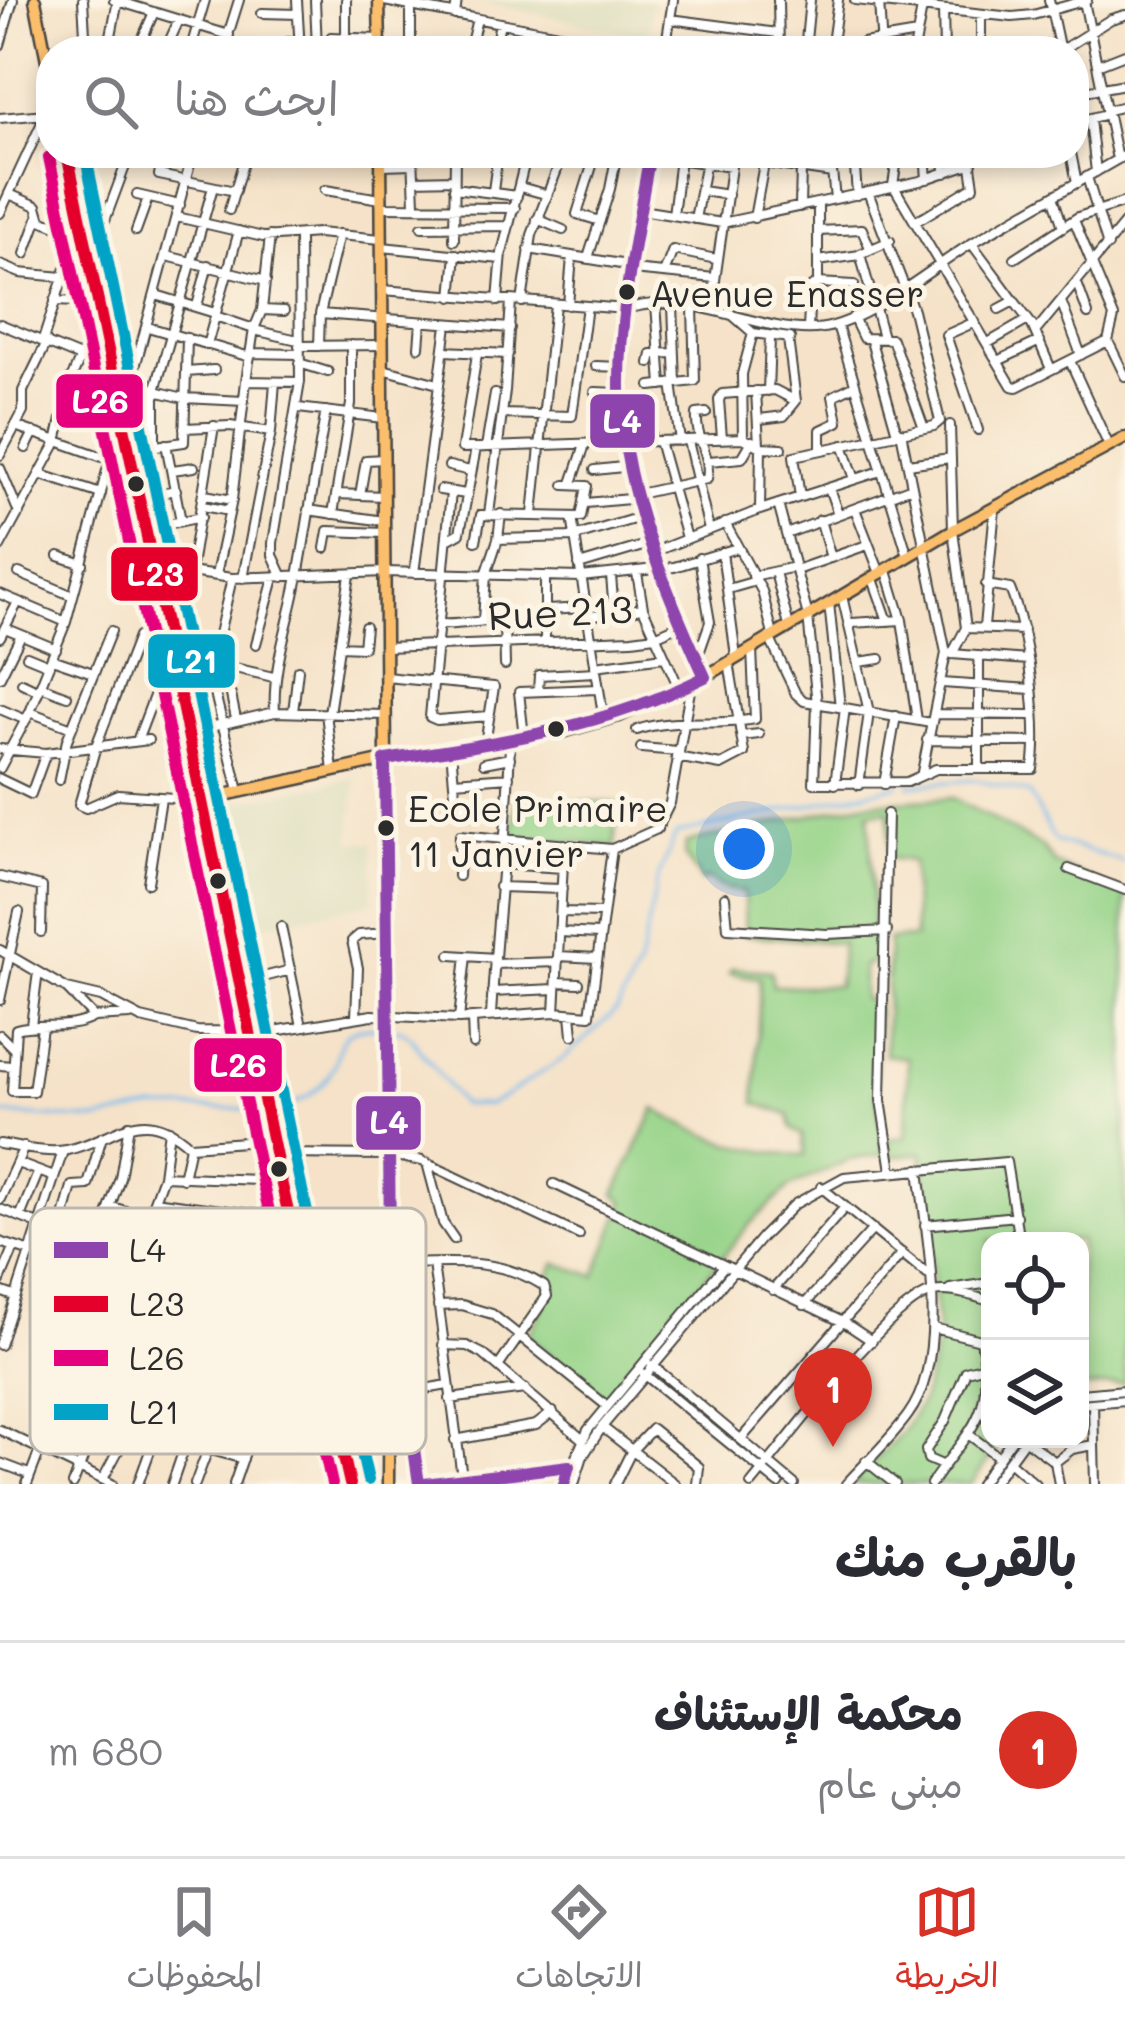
<!DOCTYPE html>
<html lang="ar">
<meta charset="utf-8">
<style>
:root{--surface:#fff;--page:#f7f7f7;--text:#2b2b33;--muted:#7c7c81;--line:#e1e1e2;--accent:#d93025}
body{margin:0;font-family:Mali,"Playpen Sans Arabic",sans-serif;background:var(--page);color:var(--text);direction:rtl}
.controls{position:absolute;right:36px;bottom:36px;display:grid;overflow:hidden;border-radius:24px;box-shadow:0 6px 18px #0003}
.controls button{width:108px;height:108px;display:grid;place-items:center;padding:0;border:0;border-bottom:3px solid var(--line);background:var(--surface);color:var(--text);font:60px sans-serif}
.you{position:absolute;left:744px;top:849px;width:42px;height:42px;margin:-30px;border:9px solid #fff;border-radius:50%;background:#1a73e8;box-shadow:0 0 0 18px #1a73e833}
.badge{display:grid;place-items:center;width:78px;height:78px;border-radius:50%;background:var(--accent);color:#fff;font-size:39px;font-weight:700}
.pin{position:absolute;translate:-50% -99px;filter:drop-shadow(0 3px 6px #0008)}
.pin::after{content:'';position:absolute;top:63px;width:42px;height:36px;background:inherit;clip-path:polygon(0 0,100% 0,50% 100%)}
.list{margin:0;padding:0;list-style:none}
h2{display:flex;justify-content:space-between;align-items:center;height:156px;margin:0;padding:0 48px;font-size:51px}
h2 small{font-size:39px;font-weight:400;color:var(--muted)}
.list li{display:grid;grid-template-columns:78px 1fr auto;gap:36px;align-items:center;box-sizing:border-box;height:216px;padding:0 48px;border-top:3px solid var(--line)}
.list b{display:block;font-size:45px;white-space:nowrap}
.list p{margin:0;font-size:39px;white-space:nowrap;color:var(--muted)}
.list em{font-size:39px;font-style:normal;color:var(--muted)}
.icon{flex:none;width:66px;height:66px;fill:none;stroke:currentColor;stroke-width:2;stroke-linecap:round;stroke-linejoin:round}
.map{position:relative;flex:none;width:1125px;height:1484px;overflow:hidden;direction:ltr}
.search{position:absolute;background:var(--surface);box-shadow:0 6px 18px #0003;left:36px;right:36px;top:36px;height:132px;display:flex;align-items:center;gap:30px;box-sizing:border-box;padding:0 42px;border-radius:48px;color:var(--muted);font-size:45px}
.sheet{height:372px;background:var(--surface)}
nav{display:flex;justify-content:space-around;align-items:center;box-sizing:border-box;height:168px;border-top:3px solid var(--line);background:var(--surface);font-size:33px;color:var(--muted)}
nav a{display:grid;justify-items:center;gap:6px}
nav .on{color:var(--accent)}
.map>svg:first-child{display:block}
</style>
<div class="map">
<svg width="1125" height="1484" viewBox="0 0 1125 1484">
<rect width="100%" height="100%" fill="#fcf5e5"/>
<filter id="ink" filterUnits="userSpaceOnUse"><feTurbulence type="fractalNoise" baseFrequency=".00833" numOctaves="2"/><feDisplacementMap in="SourceGraphic" scale="24" xChannelSelector="R" yChannelSelector="G"/><feConvolveMatrix kernelMatrix="1 2 1 2 8 2 1 2 1" color-interpolation-filters="sRGB"/></filter>
<filter id="wash" filterUnits="userSpaceOnUse"><feTurbulence type="fractalNoise" baseFrequency=".004" numOctaves="4" result="noise"/><feDisplacementMap in="SourceGraphic" scale="48" xChannelSelector="R" yChannelSelector="G"/><feGaussianBlur stdDeviation="2.7" result="paint"/><feColorMatrix in="noise" values="0 0 0 0 0 0 0 0 0 0 0 0 0 0 0 0 0 1.4 0 .05"/><feComposite in="paint" operator="in"/></filter>
<g filter="url(#wash)">
<rect width="100%" height="100%" fill="#f5e2c8"/>
<path fill="#ddddbc" d="M474 0H653L647 38Z
M356 778 350 843 373 842V902L244 929 218 806Z"/>
<path fill="#95d388" stroke="#607f5a" stroke-width="3" d="M953 798 1042 847 1054 863 1125 895V1384L1080 1388V1241H990V1439H1003L971 1484H852L902 1433 922 1401 938 1340 922 1153 891 1156 889 1139 906 1137 908 1058 885 1055 889 939 915 938 912 861 889 858V811L869 813 875 961 863 966V999L878 1003 875 1088 885 1154 849 1160 790 1187 749 1225 605 1398 528 1336 550 1294 547 1280 556 1263 595 1276 625 1201 615 1194 655 1109C703 1137 749 1154 805 1155L802 1135 792 1129 789 1115 755 1103 760 978 729 973 732 968 771 971 773 986H838L842 943 745 935 744 892 723 888 708 878 702 881 685 856 686 843 864 803Z
M516 800 616 803 615 846 513 837Z"/>
<g fill="none" stroke-linecap="round" stroke-linejoin="round">
<path stroke="#77baed" stroke-width="3" d="M909 785 975 780 1029 793 1055 841 1125 862
M391 1029 402 1030 410 1036 462 1105H489L502 1098 563 1059 617 1010 639 966 657 881 676 834 899 785
M270 1109C296 1107 324 1091 334 1065 339 1053 338 1038 352 1031 361 1026 372 1028 382 1029
M0 1114 98 1120 153 1108 261 1109"/>
</g>
</g>
<g filter="url(#ink)">
<g fill="none" stroke-linecap="round" stroke-linejoin="round">
<g stroke="#494643" stroke-width="12">
<path id="minor" d="M83 0 86 51
M114 0 229 35
M297 0 300 51
M315 0 317 50
M379 0 648 51
M778 0 779 51
M855 0 1012 17 1033 15 1087 0
M1049 0 1060 51 1111 19 1125 15
M879 1 882 51
M411 6V51
M943 10 944 51
M262 13 298 14
M455 15 457 0
M670 19 778 33
M346 38V0
M667 41 728 51
M288 42 300 44
M0 45 13 0
M108 51 118 0
M137 51 154 12
M165 51 179 20
M190 51 205 0
M223 51 239 0
M329 51 331 37 379 39
M469 51 477 19
M494 51 500 23
M523 51 525 46 563 51
M665 51 673 0
M805 51 810 0
M831 51 838 0
M861 51 863 43 917 34
M914 51 922 8
M981 51V15
M1097 65 1125 54
M1074 93 1125 84
M1108 110 1125 106
M1108 116 1117 159
M0 118 46 114
M1090 120 1096 172
M1074 122 1107 114 1084 1
M164 153 159 175 235 191
M229 153 245 156
M413 153 415 205
M596 153 577 214 600 221
M650 153C638 231 618 313 620 393 622 483 666 595 705 677
M830 153 835 199
M925 153 927 179
M944 153 945 173
M1071 153 1077 183
M344 155H381
M650 155 731 167 711 309
M854 155 896 163
M854 155 857 195
M764 163 832 173
M382 165 413 164
M1087 177 1108 246
M414 180 454 179
M893 185 1012 386 1017 387 1108 341
M893 185 898 153
M520 187 545 194
M454 188 517 196
M325 190 381 199
M493 191 498 153
M702 191 728 195
M9 194 37 206 41 220 77 234 101 231 130 153
M137 195 180 205
M1053 196 1063 227
M818 203V283
M381 207 515 208
M800 207 801 168
M229 210 246 153
M641 210 722 223 920 181 972 163
M0 213 46 114
M673 215 680 158
M177 217 263 237 318 233 381 239
M754 218 766 153
M537 219 563 230
M695 219 706 161
M1074 220 1114 317 1108 341
M915 222 974 186 969 153
M422 227 509 226
M136 231 148 198
M818 231 862 229 870 248
M454 240 455 153
M972 244 1032 325 1051 369
M382 247 501 259
M529 249 633 266
M25 254 38 218
M167 256 266 281
M588 258 610 189 617 153
M1015 258 1078 217 1125 202
M818 261 860 255
M0 265 20 273 63 277
M632 270 715 278
M664 273 673 250 716 259
M1078 286 1088 314
M382 290 626 309C693 289 753 332 815 329 863 327 932 267 974 242 1024 212 1075 184 1125 155
M156 295 215 313
M452 297 456 254
M55 301 99 303
M498 301 502 253 527 153
M522 302 532 235 563 154
M656 304 662 385
M1062 304 1081 355
M568 305 572 257
M673 305 676 383
M197 306 208 265
M999 309 1014 301
M262 310 284 311
M730 313 753 333 790 338
M320 314 510 328
M215 316 254 329
M853 317 863 338 892 339 924 428
M975 322 946 335 978 430
M0 324 97 364H111
M837 325 908 556
M148 327 250 357
M808 329 810 288 818 283 854 285
M254 330 298 340
M1036 331 1125 223
M883 337 860 254 890 241
M43 340 77 234
M871 341 897 433
M1108 341 1125 376
M988 343 1028 320
M207 345 239 231
M299 346 382 345
M319 346 320 314 339 234
M419 347 421 322
M444 351 508 354
M250 353 299 354
M477 354 462 448 743 438 761 447 760 510
M998 361 1040 341
M1070 361 1109 446
M299 363 328 372
M650 363 652 354 674 353
M596 366 621 367
M383 369 438 384
M186 372 214 370
M246 381 300 382
M70 382 117 393
M672 383 680 441
M651 386 695 381 693 307
M155 391 184 398 244 401
M756 391 759 444
M768 391 770 338
M595 392 620 393
M298 408 383 418
M503 414 572 416 587 306
M760 419 784 416 796 401
M649 423 651 441
M950 425 953 530 966 628 952 654
M15 426 111 460 142 448 184 442 187 338
M184 428 230 426 271 432
M901 432 946 653 922 772
M722 438 719 400 722 394 775 390 796 401 788 339
M743 438 742 374 753 333
M659 441 686 538
M688 441 709 530
M166 444 181 521
M843 445 855 479
M155 446V391L213 187
M486 447 495 394
M761 447 782 448
M26 448 34 432
M821 450V430L838 422 833 396 855 385
M0 455 23 412V391L47 342
M709 461 742 458 752 441
M908 464 950 458
M449 466 470 471
M0 468 19 513
M172 470 194 467
M595 470 632 466
M42 475 101 494
M572 483 585 445
M829 488 838 514
M440 490 466 494
M451 492 430 717 437 720 489 716
M337 494 384 496
M638 494 707 479C712 455 695 439 697 414L706 413
M205 495 232 500
M360 495 366 460 384 459
M140 497 176 490
M800 497 794 456 934 426 940 421 913 310 868 192
M586 503 640 498
M778 504 808 616 817 704 814 783 907 782 936 769H1033C1040 723 1028 633 1010 589L986 585
M203 506 229 511
M855 509 880 573
M308 510 384 521
M333 514 351 404V345
M489 514 505 391 511 301
M533 514 555 304
M572 517 604 721
M820 520 831 558
M725 523 762 591 773 635
M145 529 201 517
M786 534 912 487
M449 539 460 533 476 448
M498 539 573 537 644 516
M476 541 481 515 581 517 587 486 565 485
M0 547 57 442 70 382 81 356
M325 548 328 531 385 533
M656 551 760 510 881 471
M722 552 736 657
M59 556 83 564
M579 565 653 543
M154 567 232 578 385 572 581 577 674 567 737 548
M796 570 867 545
M887 571 902 620 917 720
M190 572 214 426
M775 572 789 626
M19 573 73 596
M414 573 447 325
M637 573 643 608 680 690
M216 575 232 500 246 381 254 329 262 310 270 236
M545 576V642
M611 576 614 612
M753 576 795 567
M283 577 273 555V543L300 382 299 236
M232 578 210 673 239 791
M243 578 271 432 275 382
M873 579 888 621
M728 589 756 581
M0 594 66 622
M842 596 869 712 859 785
M829 603 840 707
M546 610 585 608
M587 616 643 608
M483 620 486 575 498 539 501 514
M851 623 902 620
M439 624C462 626 480 619 504 621L505 665
M984 627 995 508
M5 628 56 649
M966 628 1023 630
M0 637 18 602
M138 637 96 746 79 805 86 808 118 794 202 800
M769 637 796 694 804 701 931 723
M256 644 274 578
M339 646 363 647 365 627
M438 646 632 639 655 636 682 624
M385 647 437 645
M952 654 1028 660
M27 656 49 665
M52 659 93 673
M697 659 710 622 699 558
M210 662 273 677
M859 662 880 659
M595 666 664 657
M0 677 21 635
M385 677 494 687 485 744
M178 680 210 673
M22 683 39 691
M942 683 1031 689
M41 686 67 696
M538 691 539 675 596 672
M231 695 236 719
M0 709 26 720
M30 712 72 728
M275 712C272 667 289 625 297 581 308 525 315 468 326 411
M293 712 298 670
M326 713 333 771
M329 713 350 575
M934 714 1032 715
M637 730C675 717 715 727 755 719L752 649
M189 732 275 712 385 715
M742 736 759 734
M524 737 519 692 598 689
M927 740 1033 742
M137 741 162 675 173 667
M641 748 678 751
M0 749 46 753 148 740
M451 750 456 805 507 808
M676 757 721 765 744 753 729 662
M484 763 510 758
M0 768 30 712 66 622 193 153
M979 768V656
M0 779 31 794 46 753
M59 780 67 740 111 631
M454 781 509 777
M835 784 845 708
M884 784 896 716
M887 814 881 1100 892 1171
M501 864 563 868
M1069 869 1125 890
M458 876 460 835 612 849 657 829 670 803 691 685
M0 877 42 887 41 932
M148 883 161 798
M499 887 562 889
M725 897 728 928 827 934 887 931
M561 912 601 913
M281 927 302 1026
M559 932 599 934
M0 950 67 989 101 997 141 1018 197 1031 268 1032 372 1015 459 1019 555 1012 590 1015 612 849
M451 955 495 958
M558 956 597 958
M495 964 558 962
M557 982 579 983
M240 983 291 970
M68 990 94 1017 130 1015
M492 992 556 989
M0 1000 19 912
M555 1012 564 844
M571 1014 573 1035
M491 1016C496 924 508 833 510 740
M356 1017 358 968 352 941 359 935 387 933
M459 1019 466 956
M472 1019 473 1044
M31 1025 38 972
M42 1027 33 1091H12L16 1029C42 1022 70 1031 94 1017
M0 1035 13 1048
M0 1065 12 1066
M0 1144C20 1147 47 1154 67 1150 118 1139 140 1100 190 1146L273 1140
M276 1154 390 1155 422 1161 579 1235
M17 1163 54 1177
M427 1163 443 1223 454 1239
M163 1176 281 1181
M183 1178 190 1146
M554 1184 845 1323 872 1341
M821 1187 927 1274
M0 1199 24 1147
M154 1201 289 1219
M112 1207 188 1229
M0 1209 38 1224
M20 1217 38 1173
M148 1217 163 1176 169 1130
M925 1225 1016 1216
M106 1226 194 1256
M0 1242 87 1270
M97 1251 183 1283
M53 1258 72 1186 88 1185 102 1137
M300 1262 351 1250 349 1224
M433 1264 463 1484
M391 1265C445 1263 497 1256 544 1286L547 1296 498 1367
M0 1281 14 1248
M950 1289 990 1283
M773 1290 845 1207
M0 1291 14 1296
M123 1293 178 1309
M804 1305 873 1229
M438 1306 462 1305 492 1314 607 1406
M207 1308 274 1321
M313 1320 393 1301
M113 1326 154 1335 174 1345 286 1367
M0 1345 63 1151
M443 1345 467 1346 483 1354 582 1439
M61 1346 203 1382 288 1396 289 1377 255 1233
M199 1347 207 1308 202 1268 210 1252
M225 1353 235 1297 228 1233
M253 1359 262 1318
M652 1365 794 1484
M56 1366 83 1373C92 1397 71 1434 62 1458
M644 1374 779 1484
M234 1386 239 1357
M407 1392 448 1385
M1080 1394 1125 1390
M450 1399 525 1389
M1093 1403 1095 1484
M167 1404 283 1435H338
M1080 1404 1125 1400
M602 1427 675 1484
M0 1430 112 1484
M268 1431 275 1395
M968 1434 999 1457
M741 1439 902 1253
M1024 1439 1055 1462
M455 1440 536 1425 553 1412
M866 1461 895 1484
M1009 1461 1035 1484
M0 1463 29 1474
M942 1465 928 1459 926 1450 945 1421 966 1371 986 1366
M103 1479 135 1419 165 1411
M27 1484 49 1426 61 1346 120 1178 129 1125
M73 1484 94 1429
M138 1484 167 1404 178 1309 194 1256 210 1252C224 1224 265 1231 293 1236
M172 1484 197 1411 211 1351
M195 1484 208 1449 243 1459
M234 1484 254 1426
M424 1484 571 1466
M564 1484 588 1430 724 1266
M574 1484 583 1456 602 1427 762 1237 795 1204 844 1177 1006 1162 1019 1241
M615 1484 632 1450 652 1429 699 1467 697 1484
M751 1484C788 1440 880 1315 927 1294 945 1286 972 1296 990 1301
M846 1484C867 1461 890 1440 908 1415 951 1357 926 1237 919 1169
M931 1484C971 1425 996 1418 981 1340L933 1328
M980 1484 1012 1439
M992 1484 1025 1439
M1059 1484 1055 1462 1072 1449 1094 1445"/>
</g>
<g stroke="#494643" stroke-width="15">
<path id="major" d="M35 0 51 81
M379 0 380 51
M67 153 281 1181 350 1484
M381 153 390 1241 393 1301 419 1484
M202 800 385 760 566 731 619 716 691 685 953 530 1125 438
M388 1484 389 1319 393 1302"/>
</g>
<use href="#minor" stroke="#fff" stroke-width="8"/>
<use href="#major" stroke="#fabe6d" stroke-width="10"/>
<g stroke="#fcf5e5" stroke-width="21">
<path id="bus-1" d="M650 153C637 231 619 310 620 389 622 489 664 587 705 677
M385 760 390 1241 393 1301 419 1484
M385 760C496 743 604 728 705 677
M424 1484 569 1466 564 1484"/>
</g>
<g stroke="#fcf5e5" stroke-width="21">
<path id="bus-2" d="M67 153 281 1181 350 1484"/>
</g>
<g stroke="#fcf5e5" stroke-width="21">
<path id="bus-3" d="M49 157 263 1185 332 1484"/>
</g>
<g stroke="#fcf5e5" stroke-width="21">
<path id="bus-4" d="M85 153 299 1177 368 1480"/>
</g>
<use href="#bus-1" stroke="#8e44ad" stroke-width="12"/>
<use href="#bus-2" stroke="#e4002b" stroke-width="12"/>
<use href="#bus-3" stroke="#e5007d" stroke-width="12"/>
<use href="#bus-4" stroke="#02a3c6" stroke-width="12"/>
</g>
</g>
<g fill="#2b2b2b" stroke="#fcf5e5" stroke-width="4.5">
<circle cx="627" cy="292" r="10"/>
<circle cx="136" cy="484" r="10"/>
<circle cx="556" cy="729" r="10"/>
<circle cx="386" cy="828" r="10"/>
<circle cx="218" cy="881" r="10"/>
<circle cx="279" cy="1169" r="10"/>
</g>
<g text-anchor="middle" dominant-baseline="central" stroke-width="10" stroke-linejoin="round" paint-order="stroke">
<g font-size="36" fill="#2b2b2b" stroke="#fcf5e5" text-anchor="start">
<text x="650" y="292">Avenue Enasser</text>
<text x="408" y="807">Ecole Primaire<tspan x="408" dy="45">11 Janvier</tspan></text>
</g>
<g font-size="39" fill="#2b2b2b" stroke="#fcf5e5">
<text transform="translate(560 611) rotate(-3)">Rue 213</text>
</g>
</g>
<rect x="30" y="1208" width="396" height="246" rx="18" fill="#fcf5e5" stroke="#bdb8ad" stroke-width="3"/>
<rect x="54" y="1242" width="54" height="16" fill="#8e44ad"/>
<rect x="54" y="1296" width="54" height="16" fill="#e4002b"/>
<rect x="54" y="1350" width="54" height="16" fill="#e5007d"/>
<rect x="54" y="1404" width="54" height="16" fill="#02a3c6"/>
<g font-size="33" fill="#2b2b2b">
<text x="129" y="1262">L4</text>
<text x="129" y="1316">L23</text>
<text x="129" y="1370">L26</text>
<text x="129" y="1424">L21</text>
</g>
<g stroke="#fcf5e5" stroke-width="4.5">
<rect x="54" y="372" width="91" height="58" rx="12" fill="#e5007d"/>
<rect x="588" y="392" width="69" height="58" rx="12" fill="#8e44ad"/>
<rect x="109" y="545" width="91" height="58" rx="12" fill="#e4002b"/>
<rect x="146" y="632" width="91" height="58" rx="12" fill="#02a3c6"/>
<rect x="192" y="1036" width="92" height="58" rx="12" fill="#e5007d"/>
<rect x="354" y="1094" width="69" height="58" rx="12" fill="#8e44ad"/>
</g>
<g font-size="33" text-anchor="middle" font-weight="bold" fill="#fff">
<text x="100" y="413">L26</text>
<text x="622" y="433">L4</text>
<text x="155" y="586">L23</text>
<text x="191" y="673">L21</text>
<text x="238" y="1077">L26</text>
<text x="389" y="1134">L4</text>
</g>
</svg>
<div class="controls">
<button><svg class="icon" aria-label="locate" viewBox="0 0 24 24"><circle cx="12" cy="12" r="6"/><path d="M12 2v4M12 18v4M2 12h4M18 12h4"/></svg></button>
<button><svg class="icon" aria-label="layers" viewBox="0 0 24 24"><path d="M12 4l9 5-9 5-9-5zM3 14l9 5 9-5"/></svg></button>
</div>
<div class="you"></div>
<div class="pin badge" style="left:833px;top:1447px">1</div>
<div class="search"><svg class="icon" aria-label="search" viewBox="0 0 24 24"><circle cx="10" cy="10" r="6"/><path d="M15 15l6 6"/></svg>ابحث هنا</div>
</div>
<section class="sheet">
<h2>بالقرب منك<small></small></h2>
<ul class="list">
<li><span class="badge">1</span><div><b>محكمة الإستئناف</b><p>مبنى عام</p></div><em>680 m</em></li>
</ul>
</section>
<nav>
<a class="on"><svg class="icon" aria-label="map" viewBox="0 0 24 24"><path d="M3 6l6-2 6 2 6-2v14l-6 2-6-2-6 2zM9 4v14M15 6v14"/></svg>الخريطة</a>
<a><svg class="icon" aria-label="directions" viewBox="0 0 24 24"><path d="M12 3l9 9-9 9-9-9zM9 14v-3h6M13 9l2 2-2 2"/></svg>الاتجاهات</a>
<a><svg class="icon" aria-label="saved" viewBox="0 0 24 24"><path d="M7 4h10v16l-5-4-5 4z"/></svg>المحفوظات</a>
</nav>
